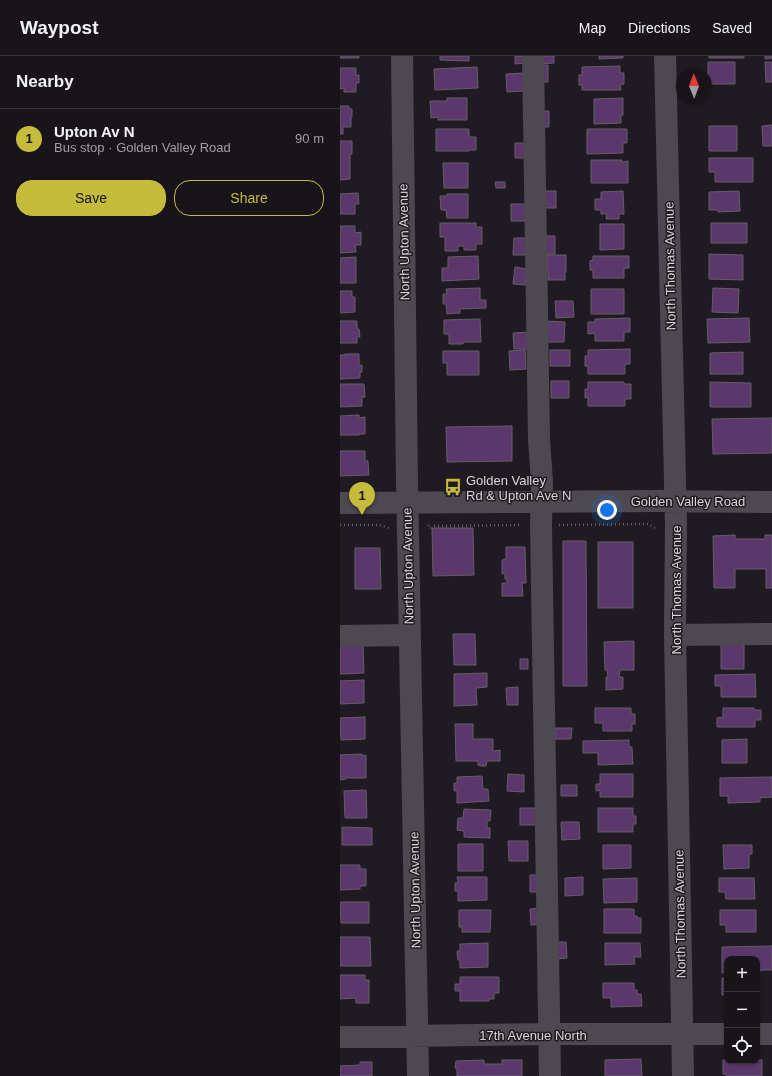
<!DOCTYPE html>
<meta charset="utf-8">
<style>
:root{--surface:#18141a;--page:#252127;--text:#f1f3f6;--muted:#9f9ea2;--line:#363339;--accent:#c6bc3c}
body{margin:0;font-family:Arial,sans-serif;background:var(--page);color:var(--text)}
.controls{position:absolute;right:12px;bottom:12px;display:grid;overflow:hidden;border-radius:8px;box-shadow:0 1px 3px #0004}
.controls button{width:36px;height:36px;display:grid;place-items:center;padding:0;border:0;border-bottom:1px solid var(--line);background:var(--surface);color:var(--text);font:20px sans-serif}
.compass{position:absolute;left:336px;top:12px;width:36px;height:36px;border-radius:50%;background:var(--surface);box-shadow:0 1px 3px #0004;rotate:359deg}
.you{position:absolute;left:267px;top:454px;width:14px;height:14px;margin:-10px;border:3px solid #fff;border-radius:50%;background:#1a73e8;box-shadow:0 0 0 6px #1a73e833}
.badge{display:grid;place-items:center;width:26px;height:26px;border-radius:50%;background:var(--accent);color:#111;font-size:13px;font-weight:700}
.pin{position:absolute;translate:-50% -33px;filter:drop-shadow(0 1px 2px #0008)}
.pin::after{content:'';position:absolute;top:21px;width:14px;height:12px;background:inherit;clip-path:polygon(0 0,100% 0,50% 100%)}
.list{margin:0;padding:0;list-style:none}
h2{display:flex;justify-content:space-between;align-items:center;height:52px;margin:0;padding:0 16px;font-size:17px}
h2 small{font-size:13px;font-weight:400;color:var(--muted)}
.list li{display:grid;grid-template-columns:26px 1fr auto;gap:12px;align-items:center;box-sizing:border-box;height:60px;padding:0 16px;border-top:1px solid var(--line)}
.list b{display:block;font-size:15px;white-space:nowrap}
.list p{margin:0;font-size:13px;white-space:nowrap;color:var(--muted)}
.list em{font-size:13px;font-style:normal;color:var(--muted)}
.actions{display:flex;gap:8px;padding:12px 16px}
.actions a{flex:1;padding:9px 0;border:1px solid var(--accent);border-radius:16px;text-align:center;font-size:14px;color:var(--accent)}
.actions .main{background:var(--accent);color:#111}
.icon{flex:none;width:22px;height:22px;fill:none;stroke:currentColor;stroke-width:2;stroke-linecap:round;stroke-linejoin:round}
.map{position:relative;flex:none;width:432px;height:1020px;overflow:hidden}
header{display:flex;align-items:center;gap:24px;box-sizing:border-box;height:56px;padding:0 20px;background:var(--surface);border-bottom:1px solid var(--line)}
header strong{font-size:19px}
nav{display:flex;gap:22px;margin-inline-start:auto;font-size:14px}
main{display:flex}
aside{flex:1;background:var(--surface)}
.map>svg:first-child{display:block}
</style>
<header>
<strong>Waypost</strong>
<nav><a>Map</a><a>Directions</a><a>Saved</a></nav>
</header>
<main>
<aside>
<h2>Nearby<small></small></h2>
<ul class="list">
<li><span class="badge">1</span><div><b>Upton Av N</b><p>Bus stop · Golden Valley Road</p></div><em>90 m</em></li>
</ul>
<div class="actions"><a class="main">Save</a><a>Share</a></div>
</aside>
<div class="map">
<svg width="432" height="1020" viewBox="0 0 432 1020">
<rect width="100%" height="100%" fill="#201b22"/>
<path fill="#5b376b" stroke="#645e67" d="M0 0H19V2H0Z
M100 0H129V5L100 4Z
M175 0H185L186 7 175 8Z
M198 0H214V7L198 8Z
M259 0H283V2L259 3Z
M369 0H404V2H369Z
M425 0H432V2L425 3Z
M368 6H395V28H368Z
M425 6H432V26H426Z
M197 9H208V26H198Z
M280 10V17H284V28L280 29 281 34H242V29H239V19H242V11Z
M137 11 138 32 95 34 94 13Z
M0 12H16V19H19V27H16V36H4V32L0 33Z
M184 17V35L167 36 166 18Z
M107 42H127V64H98V61L91 62 90 45H107Z
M283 42V59H281V67L254 68V43Z
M0 50H9V53H12V61H11V71H3V78H0Z
M199 55H209V71H198Z
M432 69V90H423L422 70Z
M369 70H397V95H369Z
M96 73H129V81H136V94H130L129 95H96Z
M247 73H287V87H283V97L247 98Z
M0 85H12V98H10V123L0 124Z
M175 87H186V102H175Z
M369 102H413V126H375V116H369Z
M251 104H282V106L288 105V127H251Z
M103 107H128V132H104Z
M155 126H165V132H156Z
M199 135H216V152H199Z
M283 135 284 158H279V163H266L267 158H261V154H255V143H261V136Z
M399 135 400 155 378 156V154H369V136Z
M18 137 19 148H15V158H0V138Z
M107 138H128V162H107L106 154H101L100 140H107Z
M171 148H187L188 165H171Z
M100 167H136V171H142V188H136V194H124V190H118V195H105V181H100Z
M371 167H407V187H371Z
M260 168H284V193L260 194Z
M0 170H15V177L21 176V189H15L16 196 0 197Z
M200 180H215V198H200Z
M174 182H189V199H173Z
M369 198 403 199V224L369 223Z
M207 199H226V216H225V224H208V216H207Z
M138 200 139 223 102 225V212H108V201Z
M253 200H289V212H284V222H253V214H250V205L253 204Z
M16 201V227H0V202Z
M175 211 187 213 185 229 173 228Z
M140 232V244H146V252L120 253V257L107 258 106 248H103V238H107L106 233Z
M373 232 399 233 398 257 372 256Z
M251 233H284V258H251Z
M0 235H12V241H15V256L0 257Z
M215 245H233L234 261 216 262Z
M290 262V276H284V285H255V277L248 278V266H255V263Z
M409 262 410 286 368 287 367 263Z
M140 263 141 286H123V288H109V278H104V264Z
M0 265H17V273H19L20 281H17V287H0Z
M207 265 225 266 224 286H206Z
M189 276 190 293H174L173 277Z
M290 293V308H285V318H248V310H245V300H248V294Z
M185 294 186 313 170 314 169 295Z
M210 294H230V310H210Z
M103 295H139V319H107V307H103Z
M403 296V318H370V297Z
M5 298H19V309H22V316H20V322L0 323V299H5Z
M211 325H229V342H211Z
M248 326H284V328H291V343H285V350H248V341L245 342V333H248Z
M370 326 411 327V351H370Z
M0 328H24L25 341H22V350L0 351Z
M19 359V362L25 361V378H19V379H0V360Z
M432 362V397L373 398 372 363Z
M172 370V405L107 406 106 371Z
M0 395H25V405H28L29 419 0 420Z
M92 472H133L134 519 93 520Z
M395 479V483H425V479H432V532H426V513H395V532H374L373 480Z
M223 485H246L247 630H223Z
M258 486H293V552H258Z
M166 491H185L186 527H182L183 540H162V527H167V523H165V517L162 518V504L166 503Z
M15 492H40L41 533H15Z
M113 578H135L136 609H114Z
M294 585V614H280L279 621H283V633L266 634V621H268L267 614H265L264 586Z
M404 587V613H381V588Z
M23 589 24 617 0 618V590Z
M180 603H188V613H180Z
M147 617V631L136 632 137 649 114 650V618Z
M415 618 416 641H381V630H375V619Z
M24 624V647L0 648V625Z
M178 631V649H167L166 632Z
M255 652H291V658H295V668H292V675H263V667H255Z
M383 652H414V654H421V664H415V671H377V662L383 661Z
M25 661V683L1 684 0 662Z
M115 668H133V683H153V695L160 694V705H147L146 710H141L138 709V705H116Z
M215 672H232L231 683H215Z
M407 683V707H382V684Z
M289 684V691H292L293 708 258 709V697H243V685Z
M22 698V700L26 699V722H6V723L0 724V699Z
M168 718 184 719V736L167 735Z
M260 718H293V741H260V734L256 735V728H260Z
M142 720 143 733H148L149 745 117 747V735H114V727H117V721Z
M432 721V741L420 742V746L388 747V740H380V722Z
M221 729H237V740H221Z
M26 734 27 762H5L4 735Z
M180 752H197L198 769H180Z
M258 752H293V760H296V768H293V776H258Z
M124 753 151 754 150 765H147V772H150V782L124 781V775L117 774 118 762H123Z
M221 766H239L240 783 222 784Z
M2 771 32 772V789H2Z
M168 785H188V805H169Z
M118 788H143V815H118Z
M263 789H291V812L263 813Z
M383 789H412V798H409V812L384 813Z
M0 809H20V813H26V830H20V833L0 834Z
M190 819H200L201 836H190Z
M117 821H147V844L118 845V835H115V827H118Z
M243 821V839L225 840V822Z
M297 822V846L264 847 263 823Z
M379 822H414L415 843H386L385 836H379Z
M0 846H29V867H1Z
M201 852 202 868 191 869 190 853Z
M264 853H294V860H297V862H301V877H264Z
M119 854H151L150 876H122V871H119Z
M380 854H416V876H386V869H380Z
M0 881H30L31 910H0Z
M214 886H226L227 902 214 903Z
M148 887V911L120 912V904H118L117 895H120V888Z
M265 887H300L301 901H294L295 908 265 909Z
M432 890V914H420V916H417V903H387V916L382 917V891Z
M0 919H25V924H29V947H16V942L0 943Z
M120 921H159V937H154V943H149V945H120V935H115V928H120Z
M382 922H387V939H382Z
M263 927H294V934H297V938H301L302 950 271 951V942H263Z
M301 1003 302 1020H265V1004Z
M144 1004V1008H162V1004H182V1020H117V1012H115L116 1005Z
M383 1004H387V1005H417V1004H422V1020H386V1018H383Z
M20 1006H32V1020H0V1010L20 1009Z"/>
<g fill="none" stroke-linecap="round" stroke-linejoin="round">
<path stroke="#625e64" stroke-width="2.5" stroke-dasharray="1 3" stroke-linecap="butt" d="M0 469H39L49 472
M88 469 90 472 95 470 182 469
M219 469 308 468 315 472 316 470"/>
<path stroke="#4e4850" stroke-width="22" d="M62 0 67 425 78 1020
M193 0 199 383 202 426 201 469 210 1020
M325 0 336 468 335 579 343 1020
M0 447 318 445 432 446
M335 579 432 578
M0 580 70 579
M417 978H432
M0 981 209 978H387"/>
</g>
<defs>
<g id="bus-bare" transform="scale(1.38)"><path d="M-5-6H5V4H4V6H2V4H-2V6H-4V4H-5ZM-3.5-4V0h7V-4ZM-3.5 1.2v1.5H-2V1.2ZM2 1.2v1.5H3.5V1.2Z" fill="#c6bc3c" stroke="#201b22" stroke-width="2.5" paint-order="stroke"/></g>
</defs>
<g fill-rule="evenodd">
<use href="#bus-bare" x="113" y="431"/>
</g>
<g text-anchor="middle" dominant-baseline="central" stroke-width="3" stroke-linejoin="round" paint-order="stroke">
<g font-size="13" fill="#d9d6db" stroke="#201b22">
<text transform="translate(64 186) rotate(-91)">North Upton Avenue</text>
<text transform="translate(330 210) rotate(-91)">North Thomas Avenue</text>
<text x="348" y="445">Golden Valley Road</text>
<text transform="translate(68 510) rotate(-91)">North Upton Avenue</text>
<text transform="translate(336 534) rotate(-90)">North Thomas Avenue</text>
<text transform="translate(75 834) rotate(-91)">North Upton Avenue</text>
<text transform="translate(340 858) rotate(-91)">North Thomas Avenue</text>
<text x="193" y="979">17th Avenue North</text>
</g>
<g font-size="13" fill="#d9d6db" stroke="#201b22" text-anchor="start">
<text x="126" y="424">Golden Valley<tspan x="126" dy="15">Rd &amp; Upton Ave N</tspan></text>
</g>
</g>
</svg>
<div class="controls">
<button>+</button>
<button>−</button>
<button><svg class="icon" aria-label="locate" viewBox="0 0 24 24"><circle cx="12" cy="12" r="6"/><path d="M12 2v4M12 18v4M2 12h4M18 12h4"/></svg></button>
</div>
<svg class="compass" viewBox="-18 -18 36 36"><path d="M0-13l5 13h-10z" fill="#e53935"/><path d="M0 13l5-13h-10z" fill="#9f9ea2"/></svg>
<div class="you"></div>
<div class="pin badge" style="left:22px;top:459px">1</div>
</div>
</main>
